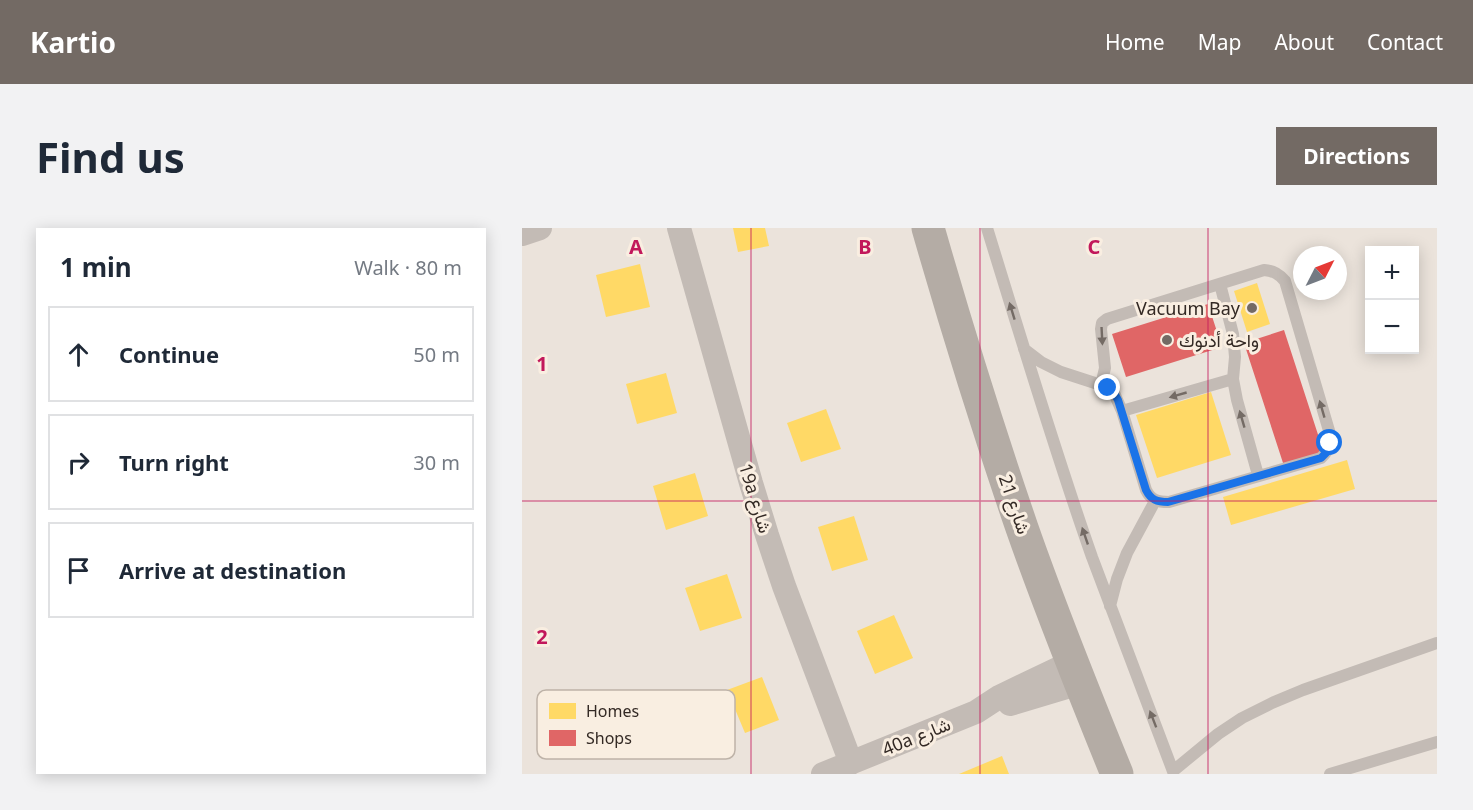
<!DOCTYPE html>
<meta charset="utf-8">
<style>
:root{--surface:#fff;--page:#f2f2f3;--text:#1f2937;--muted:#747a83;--line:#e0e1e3;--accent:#736a64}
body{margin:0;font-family:"Noto Sans",Vazirmatn,sans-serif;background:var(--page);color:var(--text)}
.controls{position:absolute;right:18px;top:18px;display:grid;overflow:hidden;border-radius:0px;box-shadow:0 3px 15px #0003}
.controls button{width:54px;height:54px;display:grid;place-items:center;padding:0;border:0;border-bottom:2px solid var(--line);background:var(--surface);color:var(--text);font:30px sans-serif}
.compass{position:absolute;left:771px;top:18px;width:54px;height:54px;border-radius:50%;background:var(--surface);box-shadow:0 3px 15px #0003;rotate:48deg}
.stop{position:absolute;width:18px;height:18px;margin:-14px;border:4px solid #1a73e8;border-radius:50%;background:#fff}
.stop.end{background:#1a73e8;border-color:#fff;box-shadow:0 2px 6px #0008}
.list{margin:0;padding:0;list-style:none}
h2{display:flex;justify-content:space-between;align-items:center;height:78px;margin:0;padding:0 24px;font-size:26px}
h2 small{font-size:20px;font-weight:400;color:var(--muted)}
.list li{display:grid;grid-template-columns:39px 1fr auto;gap:18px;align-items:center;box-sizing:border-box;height:96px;margin:0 12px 12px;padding:0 12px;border:2px solid var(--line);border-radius:0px}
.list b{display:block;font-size:22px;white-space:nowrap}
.list em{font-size:20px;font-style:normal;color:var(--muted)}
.icon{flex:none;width:33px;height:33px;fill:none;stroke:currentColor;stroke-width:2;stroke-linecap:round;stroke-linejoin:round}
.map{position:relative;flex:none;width:915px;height:546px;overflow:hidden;border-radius:0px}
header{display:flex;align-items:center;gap:36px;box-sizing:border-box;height:84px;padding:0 30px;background:var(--accent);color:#fff}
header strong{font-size:28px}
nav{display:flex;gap:33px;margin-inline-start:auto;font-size:21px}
.intro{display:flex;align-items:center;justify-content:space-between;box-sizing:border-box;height:144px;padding:0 36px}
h1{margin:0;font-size:42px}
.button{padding:15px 27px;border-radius:0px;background:var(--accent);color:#fff;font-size:21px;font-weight:700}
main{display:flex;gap:36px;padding:0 36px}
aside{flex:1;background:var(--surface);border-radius:0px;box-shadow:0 3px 15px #0003}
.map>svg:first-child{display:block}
</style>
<header>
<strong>Kartio</strong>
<nav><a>Home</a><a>Map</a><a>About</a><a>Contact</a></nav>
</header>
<div class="intro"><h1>Find us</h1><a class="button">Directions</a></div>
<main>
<aside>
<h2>1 min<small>Walk · 80 m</small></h2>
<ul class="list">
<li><svg class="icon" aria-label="ahead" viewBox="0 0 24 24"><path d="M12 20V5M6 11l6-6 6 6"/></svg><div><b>Continue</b></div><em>50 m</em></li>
<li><svg class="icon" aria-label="right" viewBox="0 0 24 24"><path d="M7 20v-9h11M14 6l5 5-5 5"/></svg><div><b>Turn right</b></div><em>30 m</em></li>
<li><svg class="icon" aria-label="arrive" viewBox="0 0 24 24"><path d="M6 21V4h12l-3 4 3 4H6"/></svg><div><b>Arrive at destination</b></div></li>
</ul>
</aside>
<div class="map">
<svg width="915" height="546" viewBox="0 0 915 546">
<rect width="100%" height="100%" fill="#ebe3db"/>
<path fill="#ffd966" d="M211 0H243L247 18 216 24Z
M118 36 128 79 84 89 74 47Z
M735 55 748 96 725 104 712 63Z
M144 145 155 185 115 196 104 156Z
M689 164 709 227 635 250 614 187Z
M304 181 319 221 279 234 265 195Z
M825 232 833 261 709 297 701 269Z
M173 245 186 288 144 302 131 258Z
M332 288 346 332 310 343 296 299Z
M205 346 220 390 178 403 163 360Z
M372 387 391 430 353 446 335 403Z
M240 449 257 492 223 505 205 462Z
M480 528 487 546H437Z"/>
<path fill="#e06666" d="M686 76 700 119 604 149 590 106Z
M762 102 802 225 762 238 722 115Z"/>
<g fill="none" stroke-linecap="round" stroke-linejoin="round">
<path stroke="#c3bbb5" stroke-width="12" d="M465 0C499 110 532 221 570 329 597 402 625 474 652 546
M698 56 711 106 713 129 711 151 715 172 736 247
M502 121 519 134 539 144 579 157 592 165 600 183 624 262C629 272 635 274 647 274L799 230C807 222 809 217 808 206L763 53C757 46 752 43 742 42L585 91 580 95 579 101 583 140 579 157
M600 183 711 151
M588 378 595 351 605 325 633 273
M651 543 696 506 720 490 750 475 781 462 915 415
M808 546 915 514"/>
<path stroke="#c3bbb5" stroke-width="24" d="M157 0 229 255 245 307 262 358 329 535
M0 6 18 0
M488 476 558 455
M301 546 454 484 477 469 550 434"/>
<path stroke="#b4aca5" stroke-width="33" d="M406 0C435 101 466 201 500 300 529 383 562 465 595 546"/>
</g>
<defs><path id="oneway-solid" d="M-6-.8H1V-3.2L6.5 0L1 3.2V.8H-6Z" transform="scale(1.5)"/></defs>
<g fill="#746b65">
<use href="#oneway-solid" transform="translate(490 83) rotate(-107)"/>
<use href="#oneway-solid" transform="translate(580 108) rotate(87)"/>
<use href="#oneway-solid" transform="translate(656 167) rotate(164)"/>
<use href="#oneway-solid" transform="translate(800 181) rotate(-106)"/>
<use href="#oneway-solid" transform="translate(720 191) rotate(-106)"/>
<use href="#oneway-solid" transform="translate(563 308) rotate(-109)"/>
<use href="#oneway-solid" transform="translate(631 491) rotate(-111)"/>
</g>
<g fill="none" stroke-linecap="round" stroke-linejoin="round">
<path stroke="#1a73e8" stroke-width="8" d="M586 160 592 165 596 172 624 262C629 272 635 274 646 274L799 230 806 223 808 215"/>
</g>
<path fill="none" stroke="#c2185b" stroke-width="1.5" stroke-opacity="0.55" d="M229 0V546M458 0V546M686 0V546M0 273H915"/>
<g fill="#736a64" stroke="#f9eee1" stroke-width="2">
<circle cx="730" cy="80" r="6"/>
<circle cx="645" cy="112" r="6"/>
</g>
<g text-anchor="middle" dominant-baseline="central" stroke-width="6" stroke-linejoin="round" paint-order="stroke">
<g font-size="18" fill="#332924" stroke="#f9eee1" text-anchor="end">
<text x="718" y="80">Vacuum Bay</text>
<text x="657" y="112" text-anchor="start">واحة أدنوك</text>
</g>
<g font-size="18" fill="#332924" stroke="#f9eee1">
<text transform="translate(234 270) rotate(73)">19a شارع</text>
<text transform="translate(493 276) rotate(71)">شارع 21</text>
<text transform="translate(394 508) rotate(-22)">40a شارع</text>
</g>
</g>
<rect x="15" y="462" width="198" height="69" rx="9" fill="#f9eee1" stroke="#beb3a8" stroke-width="1.5"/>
<rect x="27" y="475" width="27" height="16" fill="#ffd966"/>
<rect x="27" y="502" width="27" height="16" fill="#e06666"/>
<g font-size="16" fill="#332924">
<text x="64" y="489">Homes</text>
<text x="64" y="516">Shops</text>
</g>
<g font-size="20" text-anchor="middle" font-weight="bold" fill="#c2185b" stroke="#f9eee1" stroke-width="6" stroke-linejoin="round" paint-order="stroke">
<text x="114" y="26">A</text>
<text x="343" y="26">B</text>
<text x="572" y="26">C</text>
<text x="20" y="143">1</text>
<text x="20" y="416">2</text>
</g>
</svg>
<div class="controls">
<button>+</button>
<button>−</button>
</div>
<svg class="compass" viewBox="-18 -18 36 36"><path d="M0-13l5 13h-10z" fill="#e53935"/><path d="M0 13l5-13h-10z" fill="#747a83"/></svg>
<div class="stop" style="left:808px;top:215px"></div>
<div class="stop end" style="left:586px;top:160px"></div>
</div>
</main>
